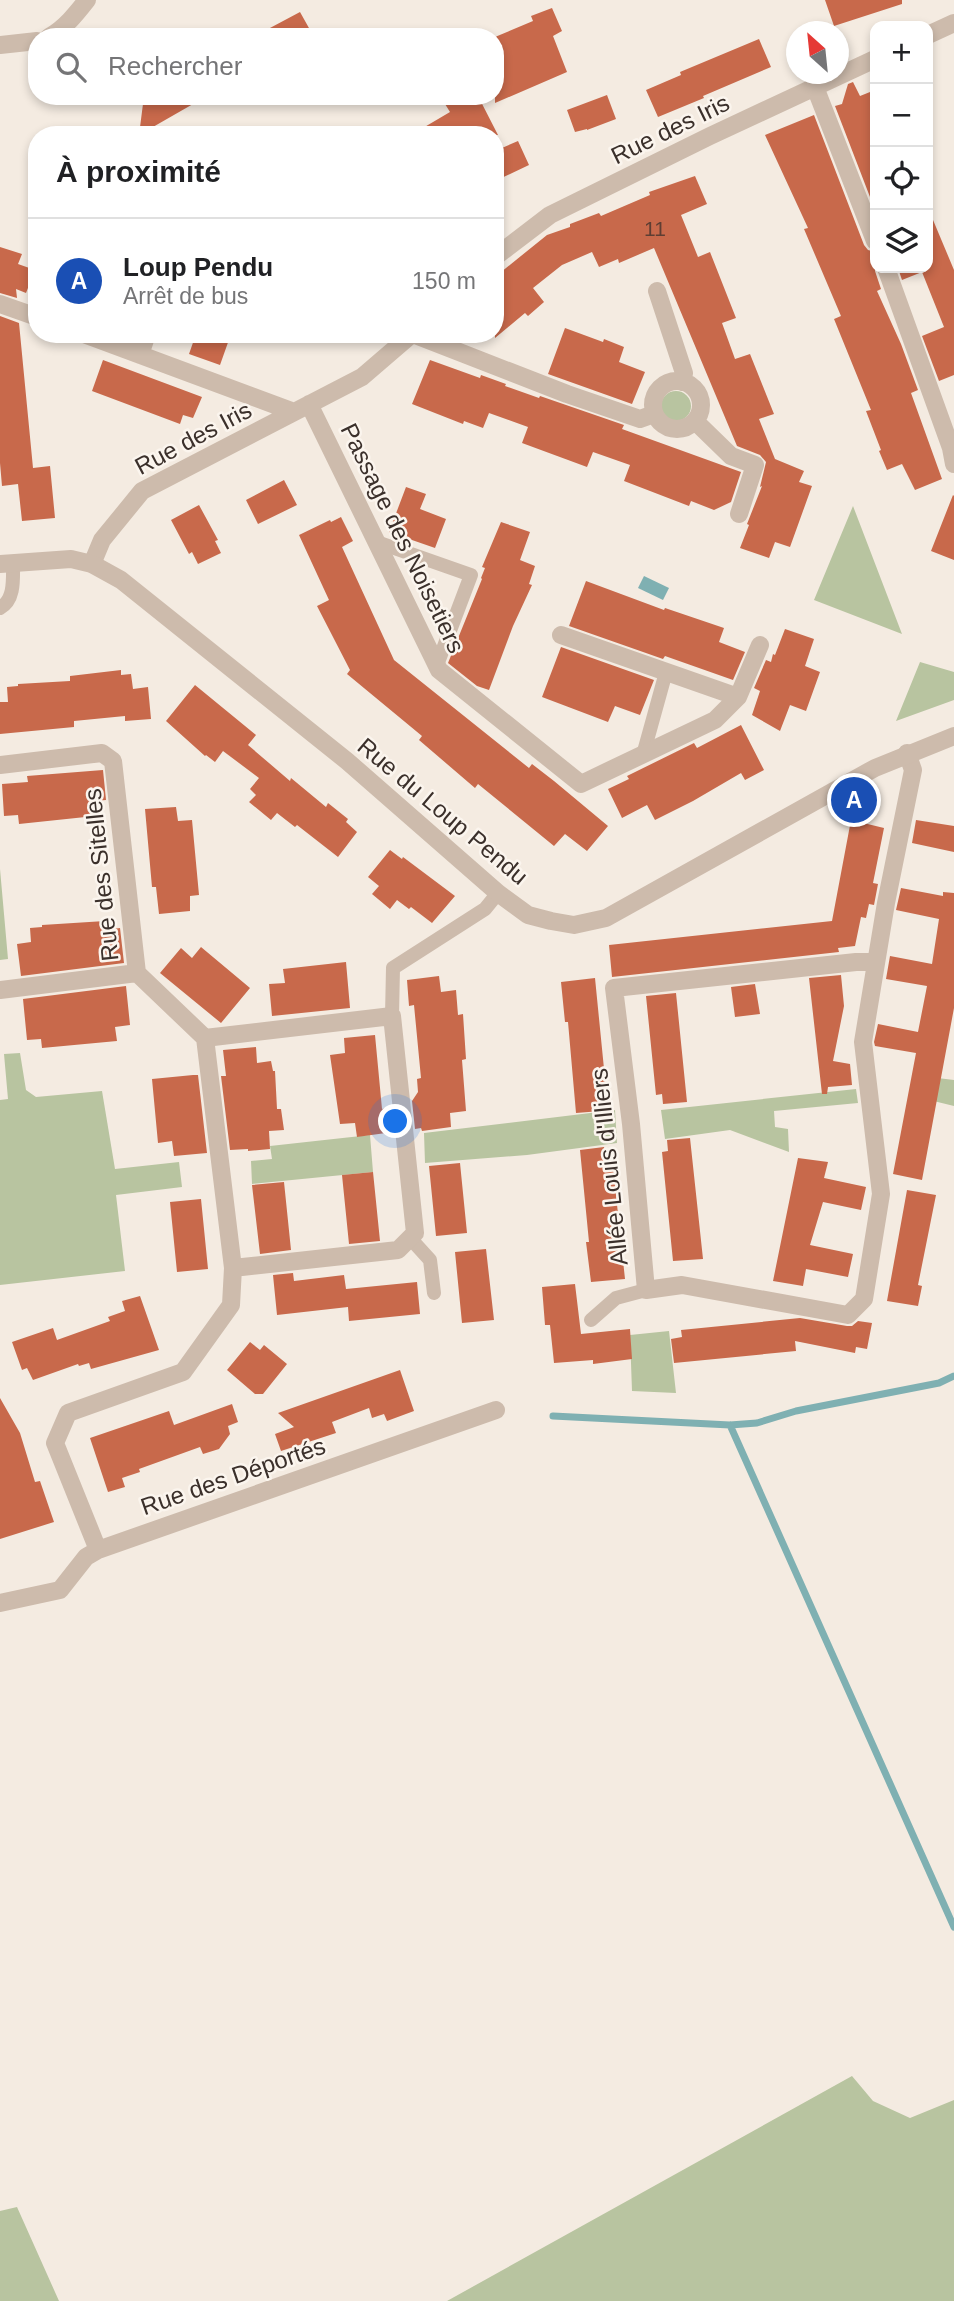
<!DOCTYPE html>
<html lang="fr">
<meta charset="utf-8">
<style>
:root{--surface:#fff;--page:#f6f6f6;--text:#202124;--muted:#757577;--line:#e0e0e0;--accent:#b45309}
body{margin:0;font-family:Arial,sans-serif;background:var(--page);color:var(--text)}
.controls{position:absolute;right:21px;top:21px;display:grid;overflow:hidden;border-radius:14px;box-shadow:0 4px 10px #0003}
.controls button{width:63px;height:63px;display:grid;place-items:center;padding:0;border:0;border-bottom:2px solid var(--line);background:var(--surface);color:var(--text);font:35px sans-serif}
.compass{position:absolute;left:786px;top:21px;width:63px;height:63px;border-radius:50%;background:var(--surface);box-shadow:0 4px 10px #0003;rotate:333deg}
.you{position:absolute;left:396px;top:1122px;width:24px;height:24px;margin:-18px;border:5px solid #fff;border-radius:50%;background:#1a73e8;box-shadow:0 0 0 10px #1a73e833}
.badge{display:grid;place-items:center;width:46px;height:46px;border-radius:50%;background:var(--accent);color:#fff;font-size:23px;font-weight:700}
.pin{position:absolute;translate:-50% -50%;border:4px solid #fff;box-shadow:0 2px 7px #0006}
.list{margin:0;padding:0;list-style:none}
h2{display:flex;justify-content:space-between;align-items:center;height:91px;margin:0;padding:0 28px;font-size:30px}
h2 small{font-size:23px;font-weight:400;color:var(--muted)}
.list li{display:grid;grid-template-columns:46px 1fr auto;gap:21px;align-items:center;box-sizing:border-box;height:126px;padding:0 28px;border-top:2px solid var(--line)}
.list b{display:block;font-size:26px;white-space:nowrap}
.list p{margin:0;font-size:23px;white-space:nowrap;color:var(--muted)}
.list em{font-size:23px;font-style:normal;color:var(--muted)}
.icon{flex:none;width:38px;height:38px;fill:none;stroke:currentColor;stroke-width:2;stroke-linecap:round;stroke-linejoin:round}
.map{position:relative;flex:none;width:954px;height:2301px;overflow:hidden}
.search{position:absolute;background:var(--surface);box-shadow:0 4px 10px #0003;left:28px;top:28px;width:476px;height:77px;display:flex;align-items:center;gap:18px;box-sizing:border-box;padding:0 24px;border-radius:28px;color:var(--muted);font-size:26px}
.panel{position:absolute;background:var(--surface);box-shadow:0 4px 10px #0003;left:28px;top:126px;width:476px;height:217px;border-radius:28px}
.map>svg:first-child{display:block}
</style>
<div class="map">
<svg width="954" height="2301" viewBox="0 0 954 2301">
<rect width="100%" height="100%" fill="#f4ebe1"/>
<path fill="#b8c4a0" d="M661 406a15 15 0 1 1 30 0a15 15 0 1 1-30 0Z
M853 506 902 634 814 600Z
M920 662 954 672V700L896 721Z
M0 869 8 959 0 960Z
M20 1053 26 1090 36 1097 102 1091 115 1169 179 1162 182 1187 116 1195 125 1271 0 1285V1100L8 1099 4 1054Z
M913 1075 954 1080V1106L909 1095Z
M856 1089 858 1103 774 1111 775 1127 788 1129 789 1152 730 1130 665 1139 661 1110Z
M615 1110 617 1143 527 1155 425 1163 424 1133Z
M370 1135 373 1172 252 1184 251 1161 272 1159 270 1146Z
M669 1331 676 1393 632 1391 630 1335Z
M852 2076 873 2101 910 2118 954 2100V2301H447Z
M17 2207 59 2301H0V2211Z"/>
<path fill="#7fb0b2" d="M644 576 669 588 663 600 638 588Z"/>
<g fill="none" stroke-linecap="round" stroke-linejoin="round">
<path stroke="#7fb0b2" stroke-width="7" d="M553 1416 730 1425 757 1423 796 1411 939 1383 954 1376
M730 1425 954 1927"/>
</g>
<path fill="#c8694b" d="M825 0H902V4L834 26Z
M552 8 562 31 553 36 567 72 495 103V37L533 21 531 16Z
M300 12 314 37H253Z
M759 39 771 67 703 96 704 98 658 117 646 90 681 75 680 72Z
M853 82 860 96 875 90V210L835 106 842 104 848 84Z
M607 95 616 119 587 130V129L575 132 567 110Z
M144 96H207L139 135Z
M440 96H478L498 135H411L450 112Z
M814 115 864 245 868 250 875 252V271L881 289 877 291 901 344 918 390 911 393 942 479 915 490 902 464 887 470 879 451 881 450 866 411 871 410 834 319 841 316 804 229 808 228 765 135Z
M518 141 529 165 495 181V151Z
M695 176 707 204 681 215 698 257 710 252 736 318 722 323 735 359 750 354 774 414 759 419 775 459 804 471 799 482 812 486 790 547 775 542 769 558 740 548 749 525 747 524 762 486 760 487 766 462 760 455 737 446 654 248 619 263 618 259 599 267 592 252 562 265 533 288 544 302 528 316 525 313 495 338V277L516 260 547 235 570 227V224L599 213 601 216 650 195 649 192Z
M928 208 954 270V375L939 381 922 336 944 327 922 272 902 280 898 268H928Z
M0 247 22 254 18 264 35 270 26 293 16 289 17 298 0 293Z
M0 316 19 323 33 468 50 466 55 518 22 521 18 484 2 486 0 463Z
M565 328 603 342 604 339 624 347 619 362 645 372 632 404 548 374Z
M196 334H231L220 365 189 354Z
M103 360 202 397 193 418 183 415 180 424 92 391Z
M430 360 480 378 481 375 506 384 505 386 539 398 540 396 624 425 622 429 741 472 731 502 714 510 691 501 689 506 624 481 630 465 593 452 587 467 522 443 528 427 489 413 483 428 464 421 463 424 412 404Z
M284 480 297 505 258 524 246 500Z
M406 487 426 494 420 509 446 519 435 548 389 532Z
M953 495 954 496V560L931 551Z
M199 505 218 540 215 541 221 553 198 564 192 552 189 554 171 520Z
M341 517 353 541 342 547 394 660 529 768 532 764 554 781 608 826 587 851 565 834 554 846 478 784 475 788 419 740 422 736 347 674 350 670 317 606 329 600 299 535 330 520 331 522Z
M501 522 530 532 520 560 535 566 529 584 532 585 513 626 489 690 477 686 448 663 482 579 481 578 485 568 482 567Z
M586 581 664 610 665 608 724 628 719 642 745 652 733 680 665 656 663 659 569 626Z
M785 629 814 639 805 666 820 672 806 711 790 705 780 731 752 715 760 691 754 688 766 660 771 662 773 654 775 655Z
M561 647 654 680 640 715 615 706 608 722 542 697Z
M121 670V675L131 674 133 689 148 687 151 719 125 721V716L74 721V727L0 734V702H8L7 687 18 686V684L70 681V676Z
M195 685 256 735 248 745 290 781 291 778 326 807 328 803 348 819 346 822 357 832 338 857 297 825 295 827 277 813 271 820 249 802 256 795 250 789 259 778 223 751 215 762 206 755 205 756 166 721Z
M741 725 764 770 745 780 741 773 693 801 655 820 647 805 622 818 608 789 629 779 627 776 694 743 697 748Z
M103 770 106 800 94 801 95 816 19 824 18 815 4 816 2 784 28 782 27 776Z
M176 807 178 821 192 820 199 895 190 896V911L159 914 156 887H152L145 809Z
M851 820 884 828 873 883 878 884 874 905 869 904 866 918 861 917 855 946 838 948 839 952 612 977 609 945 832 921Z
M916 820 954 826V852L912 843Z
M390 850 402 859 403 857 455 896 432 923 411 907 409 909 397 900 390 909 372 894 379 886 368 877Z
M901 888 943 896V892L954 893V1008L922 1180 893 1174 916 1053 875 1046 874 1042 878 1024 918 1032 927 986 886 979 890 956 932 964 939 919 896 910Z
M105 921 106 930 120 928 124 963 21 976 17 944 31 942 30 928 42 927V925Z
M201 947 250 988 221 1023 160 973 181 948 192 958Z
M346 962 350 1008 272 1016 269 984 285 983 283 969Z
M841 975 844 1006 833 1061 850 1064 852 1085 828 1087 827 1094H822L809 978Z
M439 976 441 992 456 990 458 1015 463 1014 466 1059 462 1060 466 1111 450 1113 451 1127 422 1131 421 1128 415 1129 412 1101 418 1092 417 1079 421 1078 414 1005 409 1006 407 980Z
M595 978 607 1099 600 1100 601 1111 576 1113 568 1022H565L561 982Z
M755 984 760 1014 735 1017 731 987Z
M126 986 130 1025 115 1027 117 1041 42 1048 41 1039 27 1040 23 999Z
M676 993 687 1102 663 1104 662 1094 656 1095 646 996Z
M375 1035 382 1109 390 1107 393 1132 357 1137 355 1123 340 1124 330 1055 345 1053 344 1038Z
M256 1047 257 1063 271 1061 273 1071H275L277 1109H281L284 1130 269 1131 270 1149 248 1151V1149L230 1150 221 1076H226L223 1050Z
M193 1075H198L207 1153 174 1156 172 1141 158 1143 152 1079Z
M690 1138 703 1259 673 1261 662 1152 668 1151 667 1140Z
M604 1147 606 1158H612L625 1279 591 1282 586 1242H589L580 1150Z
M798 1158 828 1162 824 1178 866 1187 861 1210 823 1202 810 1245 853 1254 848 1277 806 1269 803 1286 773 1281Z
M460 1163 467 1233 436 1236 429 1166Z
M373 1172 380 1241 349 1244 342 1175Z
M284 1182 291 1250 260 1254 252 1185Z
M907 1190 936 1195 918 1285 922 1286 918 1306 887 1301Z
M201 1199 208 1269 177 1272 170 1202Z
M486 1249 494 1320 462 1323 455 1252Z
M293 1273 294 1281 344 1275 346 1289 417 1282 420 1314 349 1321 348 1307 277 1315 273 1275Z
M575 1284 581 1334 630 1329 632 1359 593 1364V1360L554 1363 550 1325H545L542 1287Z
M140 1296 159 1350 91 1369 89 1363 79 1366 78 1364 33 1380 27 1368 22 1370 12 1342 53 1328 57 1340 110 1321 108 1317 125 1311 122 1301Z
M800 1318 847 1326H852L858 1321 872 1323 867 1349 856 1347 855 1353 795 1341 796 1351 674 1363 671 1339 682 1337 681 1330Z
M250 1342 260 1350 264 1345 287 1364 263 1394H255L227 1370Z
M400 1370 414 1411 387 1421 384 1414 372 1418 369 1408 332 1422 336 1433 281 1451 275 1434 294 1427 278 1413Z
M0 1398 20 1433 35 1482 40 1481 54 1522 0 1539Z
M232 1404 238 1422 228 1426 230 1434 219 1449 203 1454 200 1447 139 1469 140 1472 122 1478 125 1487 108 1492 90 1438 169 1411 174 1425Z"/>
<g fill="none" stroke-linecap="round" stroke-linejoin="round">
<path stroke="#cdbbac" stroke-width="14" d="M377 542 471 575 437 665
M0 608C15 600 13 579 13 563
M643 755 666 672
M392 1016 393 968 485 909 498 893
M410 1238 430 1260 434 1293
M591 1320 616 1298 646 1290"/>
<path stroke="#cdbbac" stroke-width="18" d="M928 35 954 23
M49 37C65 28 76 14 87 0
M0 45 37 41
M815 87 875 241
M495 257 550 215 710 136 875 59
M886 268 951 448 954 464
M657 291 684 373 682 382
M0 304 37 317
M84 334 294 412
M413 334 567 394 640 419 654 414
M140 355 147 334
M653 405a24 24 0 1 1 48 0a24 24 0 1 1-48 0Z
M309 404 439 670 581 784 715 720 738 697 760 645
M695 421 731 456 755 465 739 514
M92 564 102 540 142 491 362 377 412 334
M561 635 738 697
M0 765 102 753 113 761 137 973
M875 962H856L614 988 631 1124 646 1290 682 1285 848 1315 864 1299 881 1194 863 1042 886 903 913 770 907 753
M0 990 137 973 205 1038 233 1268 231 1305 183 1372 68 1413 55 1443 98 1550
M205 1038 392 1016 415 1233 398 1250 233 1268
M0 1603 60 1590 86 1557 98 1550 496 1410"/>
<path stroke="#cdbbac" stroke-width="18" d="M0 564 71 559 92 564 121 580 347 761 498 893 528 915 551 921 574 925 606 918 875 768 954 736"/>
</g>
<g text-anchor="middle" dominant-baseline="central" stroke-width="5" stroke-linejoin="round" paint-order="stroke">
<g font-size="21" fill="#5e3e33">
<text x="655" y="228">11</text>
</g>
<g font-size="24" fill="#3b302b" stroke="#fbf5ee">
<text transform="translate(670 129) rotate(-26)">Rue des Iris</text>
<text transform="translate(193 438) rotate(-28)">Rue des Iris</text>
<text transform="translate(403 538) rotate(64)">Passage des Noisetiers</text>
<text transform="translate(443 811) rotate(40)">Rue du Loup Pendu</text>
<text transform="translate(101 875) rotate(-96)">Rue des Sitelles</text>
<text transform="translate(609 1167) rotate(-96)">Allée Louis d'Illiers</text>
<text transform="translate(233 1476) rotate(-19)">Rue des Déportés</text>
</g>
</g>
</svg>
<div class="controls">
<button>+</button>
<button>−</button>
<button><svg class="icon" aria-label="locate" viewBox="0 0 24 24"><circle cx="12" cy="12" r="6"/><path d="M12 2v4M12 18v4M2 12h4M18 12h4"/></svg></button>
<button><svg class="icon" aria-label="layers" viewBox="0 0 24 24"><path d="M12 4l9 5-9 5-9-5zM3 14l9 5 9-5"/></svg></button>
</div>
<svg class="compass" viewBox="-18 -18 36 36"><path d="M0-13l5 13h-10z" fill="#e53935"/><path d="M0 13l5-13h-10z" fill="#757577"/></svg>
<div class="you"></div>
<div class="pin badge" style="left:854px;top:800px;background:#1a4fb4">A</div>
<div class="search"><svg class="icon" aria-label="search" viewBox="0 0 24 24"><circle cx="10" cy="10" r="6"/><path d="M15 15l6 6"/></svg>Rechercher</div>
<section class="panel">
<h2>À proximité<small></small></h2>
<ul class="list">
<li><span class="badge" style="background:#1a4fb4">A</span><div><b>Loup Pendu</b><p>Arrêt de bus</p></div><em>150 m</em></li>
</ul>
</section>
</div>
